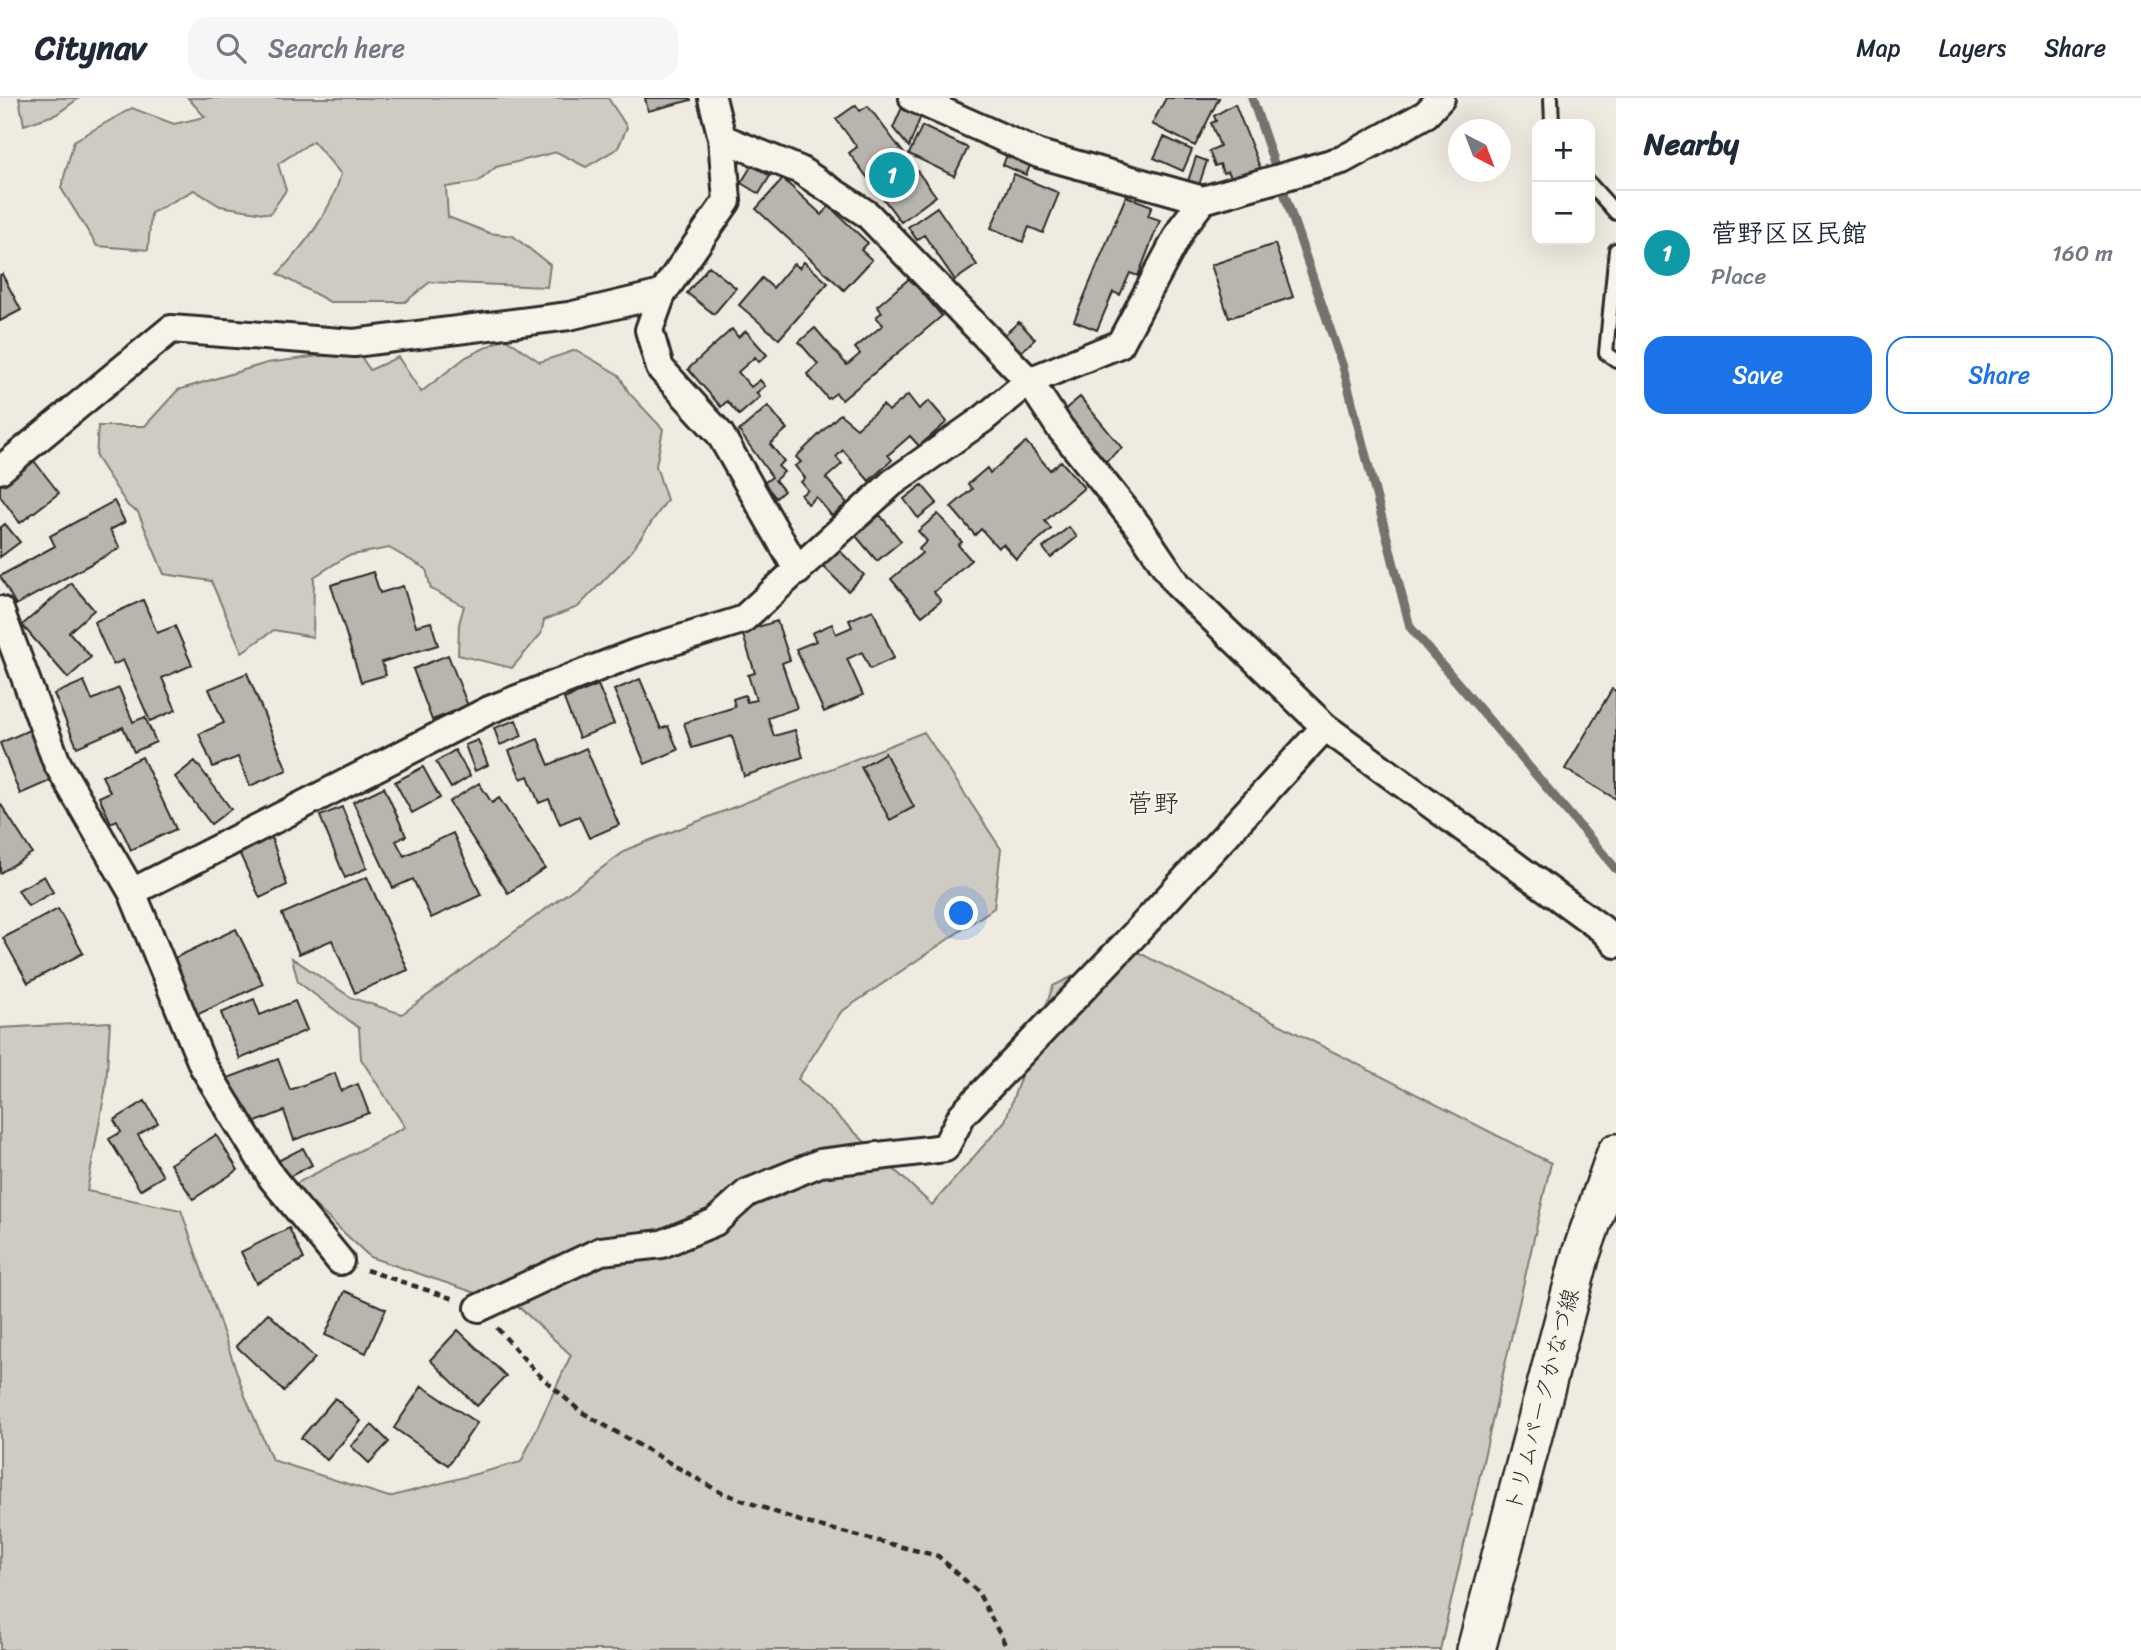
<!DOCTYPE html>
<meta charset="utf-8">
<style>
:root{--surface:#fff;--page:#f6f6f7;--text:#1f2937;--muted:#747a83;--line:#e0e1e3;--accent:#1a73e8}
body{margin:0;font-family:Sriracha,"Klee One",sans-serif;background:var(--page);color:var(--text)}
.controls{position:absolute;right:21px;top:21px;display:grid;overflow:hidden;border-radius:14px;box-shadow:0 7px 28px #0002}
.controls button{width:63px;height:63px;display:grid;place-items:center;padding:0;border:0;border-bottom:2px solid var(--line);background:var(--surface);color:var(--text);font:35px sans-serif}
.compass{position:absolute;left:1448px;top:21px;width:63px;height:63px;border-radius:50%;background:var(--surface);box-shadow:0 7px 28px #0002;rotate:138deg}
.you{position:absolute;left:962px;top:816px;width:24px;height:24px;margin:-18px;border:5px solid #fff;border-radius:50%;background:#1a73e8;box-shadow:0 0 0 10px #1a73e833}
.badge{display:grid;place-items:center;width:46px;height:46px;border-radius:50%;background:var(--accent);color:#fff;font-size:23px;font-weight:700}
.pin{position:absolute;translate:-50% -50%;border:4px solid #fff;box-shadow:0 2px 7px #0006}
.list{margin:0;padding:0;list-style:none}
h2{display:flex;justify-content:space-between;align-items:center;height:91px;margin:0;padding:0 28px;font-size:30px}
h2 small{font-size:23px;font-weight:400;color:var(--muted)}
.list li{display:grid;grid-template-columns:46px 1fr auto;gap:21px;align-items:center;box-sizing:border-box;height:126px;padding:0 28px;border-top:2px solid var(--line)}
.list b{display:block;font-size:26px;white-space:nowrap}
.list p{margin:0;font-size:23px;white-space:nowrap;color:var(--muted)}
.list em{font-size:23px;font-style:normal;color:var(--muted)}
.actions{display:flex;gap:14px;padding:21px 28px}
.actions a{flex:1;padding:16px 0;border:2px solid var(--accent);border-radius:21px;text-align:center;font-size:24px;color:var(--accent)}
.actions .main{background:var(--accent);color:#fff}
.icon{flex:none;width:38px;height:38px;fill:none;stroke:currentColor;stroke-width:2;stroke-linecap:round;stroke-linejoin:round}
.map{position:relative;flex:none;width:1616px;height:1552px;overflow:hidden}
header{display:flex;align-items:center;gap:42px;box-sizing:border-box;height:98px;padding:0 35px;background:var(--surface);border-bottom:2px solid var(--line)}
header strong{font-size:33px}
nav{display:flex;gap:38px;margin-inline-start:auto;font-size:24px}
.search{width:490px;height:63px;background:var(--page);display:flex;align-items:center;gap:18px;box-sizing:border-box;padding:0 24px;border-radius:21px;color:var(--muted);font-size:26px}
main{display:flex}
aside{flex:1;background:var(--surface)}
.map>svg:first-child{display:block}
</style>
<header>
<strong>Citynav</strong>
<div class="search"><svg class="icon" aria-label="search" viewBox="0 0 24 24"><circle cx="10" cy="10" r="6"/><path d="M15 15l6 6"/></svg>Search here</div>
<nav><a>Map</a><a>Layers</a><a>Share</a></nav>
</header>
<main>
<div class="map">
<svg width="1616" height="1552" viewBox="0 0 1616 1552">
<rect width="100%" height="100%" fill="#efebe0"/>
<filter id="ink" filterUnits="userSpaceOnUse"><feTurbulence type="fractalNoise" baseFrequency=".0143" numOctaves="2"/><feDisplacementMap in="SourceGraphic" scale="14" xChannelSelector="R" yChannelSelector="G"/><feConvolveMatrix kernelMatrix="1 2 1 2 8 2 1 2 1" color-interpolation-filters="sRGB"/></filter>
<g filter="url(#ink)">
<path fill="#cfcbc2" stroke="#7d7b76" stroke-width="2" d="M19 0H79L57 16 24 27Z
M188 0H608L627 29 618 50 586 69 557 54 496 69 478 84 446 89 448 119 489 135 513 138 550 167 547 189 430 184 405 204H330L278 176C305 145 330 117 341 76L313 43 278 66 286 92 270 116 220 108 194 92 151 115 148 152 97 148 61 90 74 43 132 10 174 26 205 19Z
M505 240 540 264 576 252 619 277 629 295 663 331 656 368 667 402 630 455 578 509 544 522 541 536 512 570 458 557 459 526 464 508 431 491 426 471 389 450 347 458 314 479 313 539 274 532 242 554 211 483 164 476 138 414 128 408 96 359 98 328H145L178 292 267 265 326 257H360L370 272 398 259 421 294 466 259Z
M924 634 1001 751 994 810 841 914 798 981 932 1107 1005 1023 1053 888 1130 850 1551 1065 1440 1552H0V930L110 924 106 988 87 1093 181 1112 245 1298 272 1362 389 1399 521 1364 571 1257 520 1210 370 1159 293 1087 405 1029 361 961 359 930 298 884 292 860 352 900 402 916 628 751Z"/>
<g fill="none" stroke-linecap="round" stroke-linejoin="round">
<path stroke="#74726e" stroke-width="9" d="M1252 0 1343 269 1410 529 1616 771"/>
</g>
<path fill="#b8b5ae" stroke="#2b2b2b" stroke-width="2" d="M645 0H690L691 2 648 13Z
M1166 0H1219L1195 48 1152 26Z
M1235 6 1261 72 1241 81 1238 76 1231 79 1228 73 1223 75 1220 66 1215 68 1209 53 1220 48 1211 25 1216 23 1214 18Z
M856 7 860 13 868 8 936 98 901 124 849 55 857 49 836 21Z
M903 7 922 15 909 49 893 30Z
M922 28 968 50 954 78 909 56Z
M1164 39 1192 52 1183 73 1154 60Z
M1010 49 1034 59 1026 77 1003 67Z
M1196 59 1207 63 1199 87 1188 83Z
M752 67 770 78 759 96 741 85Z
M1014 76 1059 95 1043 135 1029 129 1023 144 991 130Z
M783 81 822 117 829 108 868 145 861 152 872 162 844 192 756 111Z
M1126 98 1152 108 1148 118 1160 122 1138 178 1130 175 1120 197 1113 194 1097 232 1074 223Z
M937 109 977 167 955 182 924 137 917 142 908 129Z
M1275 146 1293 199 1229 220 1211 167Z
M804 164 828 185 779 241 739 207 762 180 773 190 794 165 799 170Z
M709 168 736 190 714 216 687 195Z
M2 176 21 212 0 223V177Z
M910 180 942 218 842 302 836 295 828 301 807 276 818 266 799 244 815 230 847 267 860 256 855 250 883 227 876 219 882 214 877 208Z
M1019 224 1035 241 1020 255 1004 237Z
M732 231 738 239 746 233 767 257 759 264 755 259 738 274 751 289 760 282 765 288 756 295 760 299 739 317 727 303 721 309 688 271Z
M908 297 919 311 929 303 947 324 919 348 910 338 888 357 892 362 869 383 843 352 836 359 842 366 826 380 847 405 832 418 816 399 808 406 801 397 808 392 801 384 805 380 795 368 801 364 796 359 840 316 857 330 883 307 889 313Z
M1080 299 1122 350 1105 364 1063 313Z
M768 308 787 331 770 346 784 363 778 368 784 374 775 382 784 393 776 400 764 385 772 379 739 333Z
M1026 344 1050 372 1061 363 1084 390 1045 423 1051 431 1016 461 1003 446 998 450 981 431 975 437 951 409 972 391 968 386 987 370 990 375Z
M31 359 59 395 20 425 0 398V383Z
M922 387 937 405 918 420 904 401Z
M114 403 125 424 110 432 120 450 16 507 0 478 55 448 50 438Z
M938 416 962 444 958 447 971 462 934 494 941 503 922 518 891 481 922 455 919 451 927 443 918 433Z
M880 417 901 443 877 463 856 438Z
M5 426 20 444 0 459V430Z
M1069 429 1077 439 1051 460 1043 450Z
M839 452 864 477 848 493 823 468Z
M373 474 380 495 403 488 416 528 431 524 438 547 382 564 386 577 361 584 331 487Z
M71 485 94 512 69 534 91 559 68 580 22 527Z
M143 502 157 535 175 528 192 567 162 580 176 612 150 623 123 562 113 567 94 524Z
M873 512 894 560 870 571 862 554 847 561 863 597 824 614 796 551 816 543 812 535 832 526 836 536 852 529 849 522Z
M777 523 790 562 782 565 797 610 768 620 774 638 795 632 803 659 744 678 732 638 692 650 684 625 735 609 733 601 745 597 747 604 756 602 748 577 755 575 742 534Z
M448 557 468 608 432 622 413 571Z
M247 575 287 672 250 688 238 659 213 669 199 636 224 625 209 591Z
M640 581 661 631 668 628 678 652 645 666 614 592Z
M84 583 92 602 119 590 133 624 145 619 156 644 134 654 123 629 77 649 54 596Z
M598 587 614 626 579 640 564 601Z
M1612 591 1616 593V701L1565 671Z
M516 622 522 638 500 647 494 630Z
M29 632 52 682 20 696 0 645Z
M538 641 549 667 586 650 619 727 589 740 579 718 560 726 549 701 539 705 528 678 521 681 509 653Z
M478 642 488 667 475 673 465 647Z
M455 652 470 678 451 690 436 664Z
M885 655 914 709 890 722 861 669Z
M142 659 176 731 131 752 117 722 111 725 99 699 110 694 102 678Z
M195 663 231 711 211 726 175 679Z
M423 669 440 700 412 715 395 684Z
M479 685 492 705 499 700 545 770 508 795 449 704Z
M384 689 406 738 396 743 404 758 453 735 481 797 431 820 413 781 393 790 353 704Z
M0 705 32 755 0 775Z
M342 709 367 770 345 780 320 718Z
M271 738 287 787 260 800 238 752Z
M44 778 53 794 28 808 18 792Z
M367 779 408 872 355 895 332 842 299 856 282 816Z
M58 811 83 855 28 885 3 840Z
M236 831 263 886 190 920 164 865Z
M254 901 260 917 295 903 307 932 240 961 221 915Z
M278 961 290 992 335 975 341 993 358 986 369 1015 294 1042 284 1013 238 1031 220 983Z
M145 1003 158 1025 138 1037 163 1078 140 1092 109 1041 121 1034 114 1022Z
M216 1037 238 1072 193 1101 170 1066Z
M303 1050 312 1067 281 1083 272 1066Z
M289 1130 304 1161 256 1185 241 1154Z
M345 1193 386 1211 366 1255 325 1237Z
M268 1215 315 1260 284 1293 236 1248Z
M458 1232 506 1278 477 1308 430 1262Z
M422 1288 477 1325 448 1367 394 1330Z
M335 1300 361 1323 327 1362 301 1340Z
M372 1327 389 1344 369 1365 351 1348Z"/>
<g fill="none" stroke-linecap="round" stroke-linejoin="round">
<g stroke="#2b2b2b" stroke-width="18">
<path id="service" d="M1551 0 1552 26
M1590 86 1616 115
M1616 152 1606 255 1616 262"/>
</g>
<g stroke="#2b2b2b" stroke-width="32">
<path id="minor" d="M712 0 722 40 727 103 662 196 649 232 660 270 720 336 798 473
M913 0 1039 56 1203 102 1342 62 1426 16 1441 0
M722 40 800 72 867 116 1029 283 1060 330 1138 428 1178 487 1325 629 1602 831 1616 846
M0 372 171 231 354 245 569 218 662 196
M0 512 57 665 132 794 203 968 272 1080 340 1163
M132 794 489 612 635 555 742 522 892 385 983 321 1029 283 1120 246 1183 128 1203 102
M479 1210 601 1153 662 1146 715 1124 747 1095 820 1065 945 1050 962 1017 1133 838 1325 629"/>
</g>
<g stroke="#2b2b2b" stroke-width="42">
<path id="secondary" d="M1476 1552 1581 1156 1616 1055"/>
</g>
<path stroke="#2b2b2b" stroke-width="4.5" stroke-dasharray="7 5" stroke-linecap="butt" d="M366 1172 454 1201
M497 1230 537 1275 580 1313 720 1394 803 1424 938 1458 978 1494 1008 1552"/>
<use href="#service" stroke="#f7f3e8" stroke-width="12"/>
<use href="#minor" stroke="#f7f3e8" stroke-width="26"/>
<use href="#secondary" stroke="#f7f3e8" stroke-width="37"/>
</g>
</g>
<g text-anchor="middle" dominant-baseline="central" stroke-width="5" stroke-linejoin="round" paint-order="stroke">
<g font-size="23" fill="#2b2b2b" stroke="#f7f3e8">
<text transform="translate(1542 1302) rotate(-75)">トリムパークかなづ線</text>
</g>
<g font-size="26" fill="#2b2b2b" stroke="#f7f3e8">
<text x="1153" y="705">菅野</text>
</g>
</g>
</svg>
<div class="controls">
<button>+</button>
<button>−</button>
</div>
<svg class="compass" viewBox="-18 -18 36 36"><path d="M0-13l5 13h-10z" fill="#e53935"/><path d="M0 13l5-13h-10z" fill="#747a83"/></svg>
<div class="you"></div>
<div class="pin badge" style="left:892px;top:77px;background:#0f9aa8">1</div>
</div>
<aside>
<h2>Nearby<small></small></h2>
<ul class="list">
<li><span class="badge" style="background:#0f9aa8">1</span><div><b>菅野区区民館</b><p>Place</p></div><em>160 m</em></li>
</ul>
<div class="actions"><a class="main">Save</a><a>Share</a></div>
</aside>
</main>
